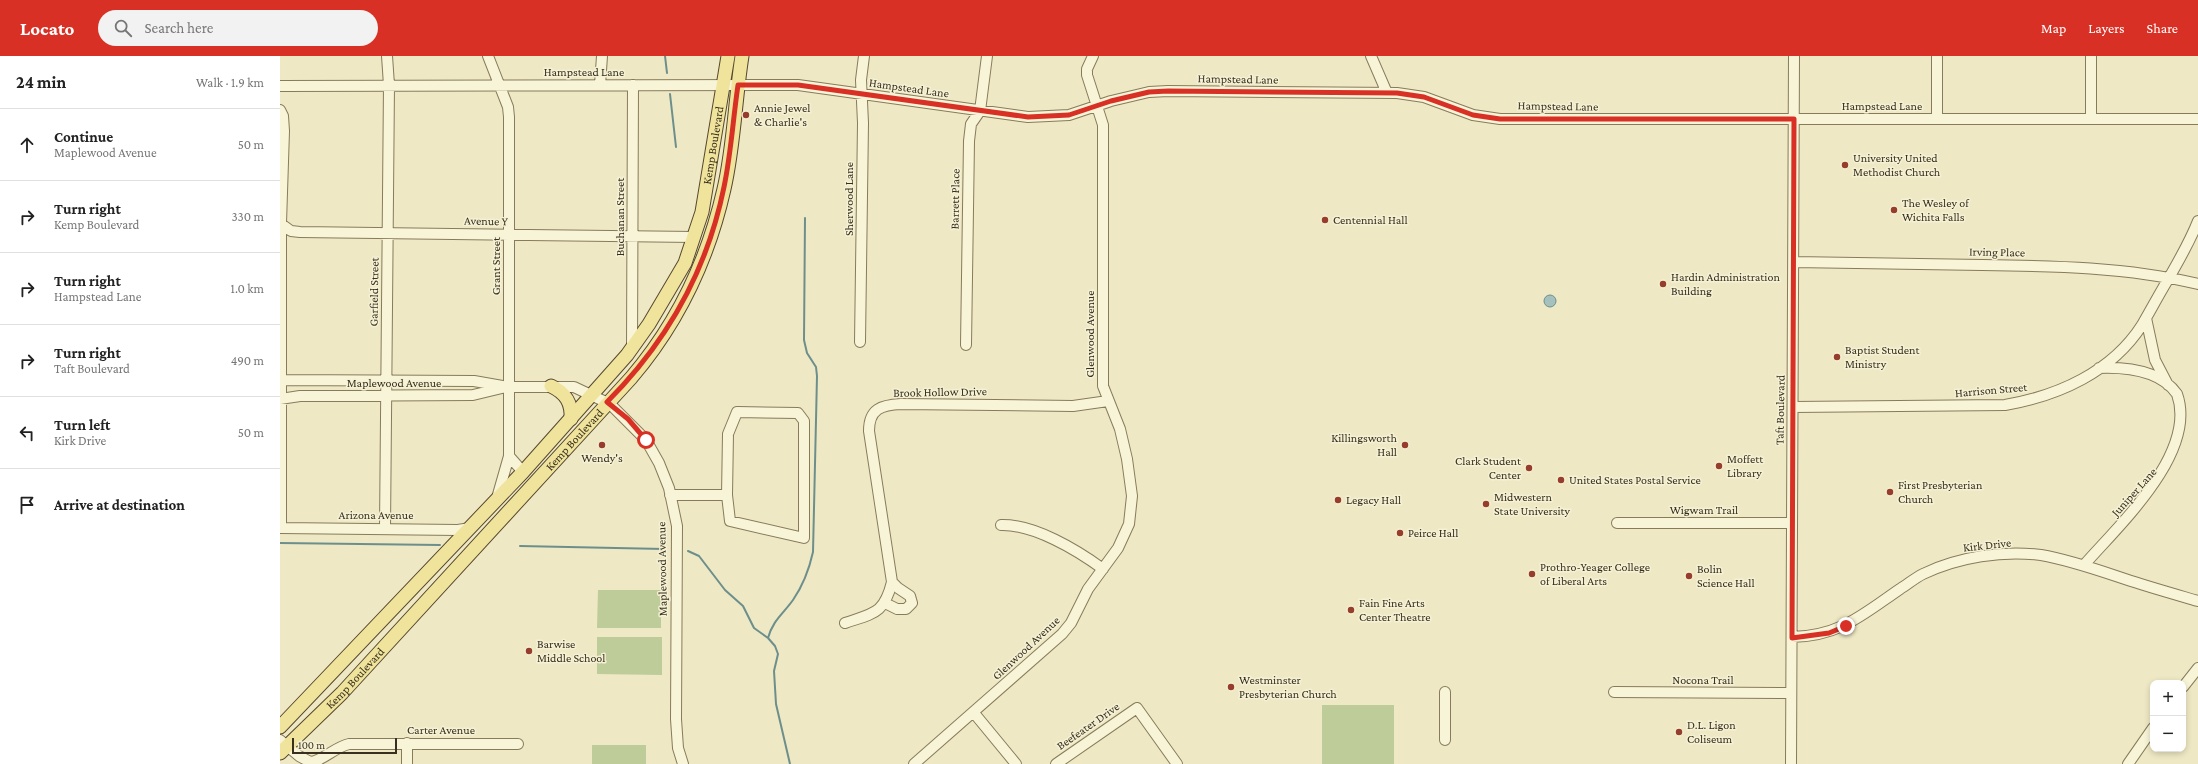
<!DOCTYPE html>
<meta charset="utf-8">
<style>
:root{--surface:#fff;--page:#f2f2f2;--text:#222;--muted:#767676;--line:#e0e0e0;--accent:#d93025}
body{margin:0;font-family:"Crimson Pro",serif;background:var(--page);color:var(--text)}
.controls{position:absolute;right:12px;bottom:12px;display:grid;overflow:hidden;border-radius:8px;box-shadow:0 2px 6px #0003}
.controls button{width:36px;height:36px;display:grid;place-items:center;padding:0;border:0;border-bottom:1px solid var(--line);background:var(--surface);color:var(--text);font:20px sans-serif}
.scale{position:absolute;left:12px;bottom:10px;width:105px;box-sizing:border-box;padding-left:4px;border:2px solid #382f1e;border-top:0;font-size:11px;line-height:14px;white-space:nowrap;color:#382f1e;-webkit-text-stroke:3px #f5f1d4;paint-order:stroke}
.stop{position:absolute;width:12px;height:12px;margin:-9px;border:3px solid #d93025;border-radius:50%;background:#fff}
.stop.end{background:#d93025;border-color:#fff;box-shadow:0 1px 4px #0008}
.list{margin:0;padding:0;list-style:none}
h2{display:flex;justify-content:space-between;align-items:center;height:52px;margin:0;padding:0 16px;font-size:17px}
h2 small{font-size:13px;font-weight:400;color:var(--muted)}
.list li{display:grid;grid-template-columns:26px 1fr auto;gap:12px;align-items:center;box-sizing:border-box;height:72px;padding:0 16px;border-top:1px solid var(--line)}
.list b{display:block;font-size:15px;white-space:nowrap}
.list p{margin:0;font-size:13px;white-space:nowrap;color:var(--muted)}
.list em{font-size:13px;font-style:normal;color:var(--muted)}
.icon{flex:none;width:22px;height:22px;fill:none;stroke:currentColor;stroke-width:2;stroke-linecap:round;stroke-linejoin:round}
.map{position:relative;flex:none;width:1918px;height:708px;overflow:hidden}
header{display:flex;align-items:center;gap:24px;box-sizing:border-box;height:56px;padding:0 20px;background:var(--accent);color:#fff}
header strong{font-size:19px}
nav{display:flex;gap:22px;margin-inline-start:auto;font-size:14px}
.search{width:280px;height:36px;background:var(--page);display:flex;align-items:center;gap:10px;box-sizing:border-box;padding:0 14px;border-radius:22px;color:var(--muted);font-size:15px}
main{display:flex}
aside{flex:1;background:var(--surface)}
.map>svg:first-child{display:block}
</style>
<header>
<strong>Locato</strong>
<div class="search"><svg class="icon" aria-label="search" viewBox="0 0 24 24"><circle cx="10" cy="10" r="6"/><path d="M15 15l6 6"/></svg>Search here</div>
<nav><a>Map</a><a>Layers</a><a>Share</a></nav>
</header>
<main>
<aside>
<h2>24 min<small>Walk · 1.9 km</small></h2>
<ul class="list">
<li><svg class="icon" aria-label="ahead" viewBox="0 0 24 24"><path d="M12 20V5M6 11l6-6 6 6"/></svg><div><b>Continue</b><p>Maplewood Avenue</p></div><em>50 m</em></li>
<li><svg class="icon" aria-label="right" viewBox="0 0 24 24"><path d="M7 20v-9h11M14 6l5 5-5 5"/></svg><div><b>Turn right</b><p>Kemp Boulevard</p></div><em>330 m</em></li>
<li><svg class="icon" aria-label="right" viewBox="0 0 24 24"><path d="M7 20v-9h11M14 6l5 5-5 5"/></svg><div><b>Turn right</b><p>Hampstead Lane</p></div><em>1.0 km</em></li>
<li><svg class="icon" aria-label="right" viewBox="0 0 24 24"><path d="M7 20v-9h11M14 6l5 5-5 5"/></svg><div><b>Turn right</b><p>Taft Boulevard</p></div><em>490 m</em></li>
<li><svg class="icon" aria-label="left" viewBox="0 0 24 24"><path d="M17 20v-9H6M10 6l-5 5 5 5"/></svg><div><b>Turn left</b><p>Kirk Drive</p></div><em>50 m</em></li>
<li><svg class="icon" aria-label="arrive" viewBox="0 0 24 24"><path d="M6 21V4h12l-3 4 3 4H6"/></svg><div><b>Arrive at destination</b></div></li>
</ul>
</aside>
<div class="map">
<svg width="1918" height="708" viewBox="0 0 1918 708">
<rect width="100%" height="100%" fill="#eee8c4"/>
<path fill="#bdcc98" d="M318 534H381V572H317Z
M317 581H382V619L317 618Z
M1042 649H1114V708H1042Z
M312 689H366V708H312Z"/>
<path fill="#a6c1bd" stroke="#6d8f8c" d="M1264 245a6 6 0 1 1 12 0a6 6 0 1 1-12 0Z"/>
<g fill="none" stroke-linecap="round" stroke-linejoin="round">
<path stroke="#6d8f8c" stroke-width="2" d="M385 0 387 17
M390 38 396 91
M0 487 160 489
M240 490 384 493
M408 495 419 500 445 534 463 550 474 572 488 582 495 590 498 598 494 615 496 648 510 708
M488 582C493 564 503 558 513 544 524 528 529 514 533 496L537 320 536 311 527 297 524 284 525 162"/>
<g stroke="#887b5b" stroke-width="12">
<path id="minor" d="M208 0 228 51 229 61V400L243 416
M1091 0 1107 37
M1657 0V63
M320 29 322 0
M0 30 518 29 748 61 789 59 831 45 869 36 888 35 1117 37 1144 41 1193 59 1220 63H1918
M0 54 3 60 4 75 1 167V472L178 474 190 472
M1811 63V0
M0 167 11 175 20 176 414 181
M1514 206C1577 207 1639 208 1702 209 1774 210 1847 211 1918 228
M1866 262 1875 304 1888 329
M580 286 583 67 581 24 584 0
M686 289 689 85 691 68 700 55 707 0
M352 292 353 29
M0 324 194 325 228 331H294L330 348 366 384 379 407 389 432 397 470 396 663 398 692 403 708
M0 343 20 340 193 339 222 332
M1513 351 1725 349C1778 340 1832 316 1862 269 1869 257 1876 244 1883 232 1896 210 1909 188 1918 165
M390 439H447L448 378 457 356 518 357 524 365V482L450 465 447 439
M217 442 229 400
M1337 467H1511
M721 469C754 468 797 494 823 513
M105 472 109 29 107 0
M1804 509C1838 470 1918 397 1897 338 1880 314 1846 311 1819 312
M605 547 617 553H626L632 547 630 540 618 532 612 526
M565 567C594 557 604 558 612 526L589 375C589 353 601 349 621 348L793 350 828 345
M1512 581C1560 580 1582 559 1620 533 1628 528 1635 522 1643 518 1678 501 1723 494 1761 499 1790 504 1818 514 1845 523 1869 531 1894 538 1918 545
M1903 631 1918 612
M1334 636 1511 637
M694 657 736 708
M0 684 19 700 30 706C41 706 55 691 69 688H238
M1165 684V636
M127 687V708
M634 708 782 578 791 567 808 533 838 492 849 468 852 440 847 403 840 373 823 330V69L807 19V13L813 0
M776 708 857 652 897 708
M1511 708 1514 0
M1848 708 1873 672"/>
</g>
<g stroke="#56482f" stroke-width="15">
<g id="major">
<path d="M271 330C286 337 292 347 291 363"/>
<path id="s1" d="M0 671 243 416 347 299 369 268 405 207 422 156 448 0"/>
<path id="s2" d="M0 697 62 637 351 322C398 267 428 204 444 133 454 90 455 44 462 0"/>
</g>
</g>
<use href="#minor" stroke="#f8f4d7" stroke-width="10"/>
<use href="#major" stroke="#f0e49c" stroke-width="13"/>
</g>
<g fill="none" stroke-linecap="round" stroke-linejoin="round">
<path stroke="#d93025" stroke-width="5" d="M366 384 348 363 327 346C387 286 427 215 444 131 451 98 453 63 458 29H518L748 61 789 59 831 45 869 36 888 35 1117 37 1144 41 1193 59 1220 63H1514L1512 582 1549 577 1566 570"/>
</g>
<g fill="#963d2b" stroke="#f5f1d4" stroke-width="1.5">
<circle cx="466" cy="59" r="4"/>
<circle cx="1565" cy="109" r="4"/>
<circle cx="1614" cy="154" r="4"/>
<circle cx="1045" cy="164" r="4"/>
<circle cx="1383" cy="228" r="4"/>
<circle cx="1557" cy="301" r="4"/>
<circle cx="322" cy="389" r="4"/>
<circle cx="1125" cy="389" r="4"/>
<circle cx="1439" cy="410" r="4"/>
<circle cx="1249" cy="412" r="4"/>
<circle cx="1281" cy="424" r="4"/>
<circle cx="1610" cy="436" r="4"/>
<circle cx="1058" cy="444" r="4"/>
<circle cx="1206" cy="448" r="4"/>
<circle cx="1120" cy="477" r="4"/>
<circle cx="1252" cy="518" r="4"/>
<circle cx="1409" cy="520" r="4"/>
<circle cx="1071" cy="554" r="4"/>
<circle cx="249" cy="595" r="4"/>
<circle cx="951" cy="631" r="4"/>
<circle cx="1399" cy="676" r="4"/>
</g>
<g text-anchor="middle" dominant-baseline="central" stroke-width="3" stroke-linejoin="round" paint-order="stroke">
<g font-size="12" fill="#382f1e" stroke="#f5f1d4">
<text x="304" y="16">Hampstead Lane</text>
<text transform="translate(958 23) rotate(1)">Hampstead Lane</text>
<text transform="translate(629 32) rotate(8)">Hampstead Lane</text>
<text transform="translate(1278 50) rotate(1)">Hampstead Lane</text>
<text x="1602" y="50">Hampstead Lane</text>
<text stroke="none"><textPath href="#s1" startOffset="739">Kemp Boulevard</textPath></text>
<text transform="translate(569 143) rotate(-90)">Sherwood Lane</text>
<text transform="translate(675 143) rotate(-89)">Barrett Place</text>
<text transform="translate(340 161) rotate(-90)">Buchanan Street</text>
<text transform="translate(206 165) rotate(1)">Avenue Y</text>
<text transform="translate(1717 196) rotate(1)">Irving Place</text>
<text transform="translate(216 210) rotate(-90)">Grant Street</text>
<text transform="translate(94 236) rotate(-89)">Garfield Street</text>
<text transform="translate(810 278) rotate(-90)">Glenwood Avenue</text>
<text x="114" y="327">Maplewood Avenue</text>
<text transform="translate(1711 334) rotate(-5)">Harrison Street</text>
<text transform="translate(660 336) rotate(-1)">Brook Hollow Drive</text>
<text transform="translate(1500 354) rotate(-89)">Taft Boulevard</text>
<text stroke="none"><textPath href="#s2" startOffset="430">Kemp Boulevard</textPath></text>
<text transform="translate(1854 436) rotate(-48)">Juniper Lane</text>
<text x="1424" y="454">Wigwam Trail</text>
<text x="96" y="459">Arizona Avenue</text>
<text transform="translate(1707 489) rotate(-6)">Kirk Drive</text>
<text transform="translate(382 513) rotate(-91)">Maplewood Avenue</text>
<text transform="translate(746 592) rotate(-43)">Glenwood Avenue</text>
<text stroke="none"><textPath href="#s2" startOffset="106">Kemp Boulevard</textPath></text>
<text x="1423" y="624">Nocona Trail</text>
<text transform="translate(808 670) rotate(-35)">Beefeater Drive</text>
<text x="161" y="674">Carter Avenue</text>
</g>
<g font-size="12" fill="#382f1e" stroke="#f5f1d4" text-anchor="start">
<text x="474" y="52">Annie Jewel<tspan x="474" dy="14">&amp; Charlie's</tspan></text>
<text x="1573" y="102">University United<tspan x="1573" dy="14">Methodist Church</tspan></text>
<text x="1622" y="147">The Wesley of<tspan x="1622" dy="14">Wichita Falls</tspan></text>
<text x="1053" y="164">Centennial Hall</text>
<text x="1391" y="221">Hardin Administration<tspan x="1391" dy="14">Building</tspan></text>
<text x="1565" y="294">Baptist Student<tspan x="1565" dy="14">Ministry</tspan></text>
<text x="1117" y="382" text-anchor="end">Killingsworth<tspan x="1117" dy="14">Hall</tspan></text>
<text x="322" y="402" text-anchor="middle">Wendy's</text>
<text x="1447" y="403">Moffett<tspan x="1447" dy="14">Library</tspan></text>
<text x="1241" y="405" text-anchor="end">Clark Student<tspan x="1241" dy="14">Center</tspan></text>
<text x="1289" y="424">United States Postal Service</text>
<text x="1618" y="429">First Presbyterian<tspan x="1618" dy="14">Church</tspan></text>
<text x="1214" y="441">Midwestern<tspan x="1214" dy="14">State University</tspan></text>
<text x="1066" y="444">Legacy Hall</text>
<text x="1128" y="477">Peirce Hall</text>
<text x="1260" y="511">Prothro-Yeager College<tspan x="1260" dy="14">of Liberal Arts</tspan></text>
<text x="1417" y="513">Bolin<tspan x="1417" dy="14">Science Hall</tspan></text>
<text x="1079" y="547">Fain Fine Arts<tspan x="1079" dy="14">Center Theatre</tspan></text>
<text x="257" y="588">Barwise<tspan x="257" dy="14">Middle School</tspan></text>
<text x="959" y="624">Westminster<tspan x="959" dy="14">Presbyterian Church</tspan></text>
<text x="1407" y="669">D.L. Ligon<tspan x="1407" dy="14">Coliseum</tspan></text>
</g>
</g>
</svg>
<div class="controls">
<button>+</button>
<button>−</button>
</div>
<div class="scale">100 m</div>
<div class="stop" style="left:366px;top:384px"></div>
<div class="stop end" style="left:1566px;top:570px"></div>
</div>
</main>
